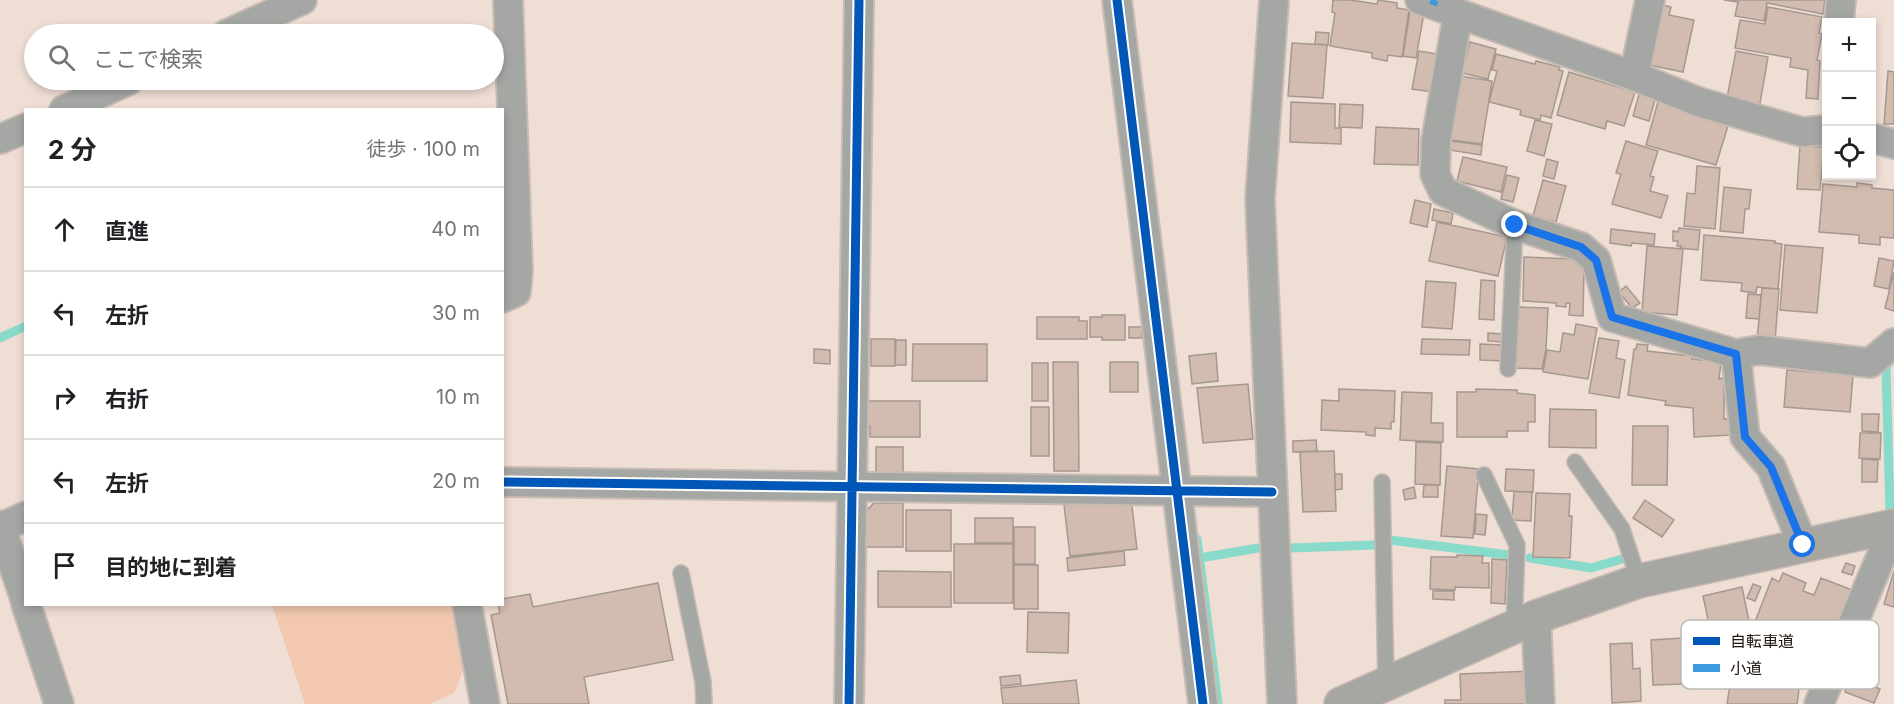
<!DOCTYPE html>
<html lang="ja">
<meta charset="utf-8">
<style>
:root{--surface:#fff;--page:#f6f6f6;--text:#202124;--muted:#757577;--line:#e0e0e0}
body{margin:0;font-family:Inter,"Noto Sans JP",sans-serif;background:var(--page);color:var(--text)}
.controls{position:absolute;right:18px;top:18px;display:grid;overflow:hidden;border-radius:0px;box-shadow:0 3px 9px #0003}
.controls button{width:54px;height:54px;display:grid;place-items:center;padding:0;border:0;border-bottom:2px solid var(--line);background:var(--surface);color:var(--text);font:30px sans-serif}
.stop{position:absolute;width:18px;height:18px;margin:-14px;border:4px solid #1a73e8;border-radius:50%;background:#fff}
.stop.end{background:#1a73e8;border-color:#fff;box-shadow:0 2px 6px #0008}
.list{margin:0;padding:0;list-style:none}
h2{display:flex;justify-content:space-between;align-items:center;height:78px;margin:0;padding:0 24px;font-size:26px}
h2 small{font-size:20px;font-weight:400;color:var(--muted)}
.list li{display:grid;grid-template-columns:39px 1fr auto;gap:18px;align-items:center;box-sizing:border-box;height:84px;padding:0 24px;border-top:2px solid var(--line)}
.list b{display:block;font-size:22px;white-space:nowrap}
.list em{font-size:20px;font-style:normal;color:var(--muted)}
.icon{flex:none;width:33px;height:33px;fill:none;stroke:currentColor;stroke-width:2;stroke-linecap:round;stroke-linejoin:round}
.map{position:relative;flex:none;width:1894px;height:704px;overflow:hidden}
.search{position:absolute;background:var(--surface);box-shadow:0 3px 9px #0003;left:24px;top:24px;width:480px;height:66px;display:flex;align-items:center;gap:15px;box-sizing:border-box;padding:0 21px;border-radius:33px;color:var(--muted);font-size:22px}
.panel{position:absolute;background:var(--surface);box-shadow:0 3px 9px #0003;left:24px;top:108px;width:480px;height:498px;border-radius:0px}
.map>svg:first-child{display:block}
</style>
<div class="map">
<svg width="1894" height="704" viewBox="0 0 1894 704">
<rect width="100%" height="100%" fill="#efded4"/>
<path fill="#f3c8b0" d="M272 605H452L464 668 454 693 430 704H305Z"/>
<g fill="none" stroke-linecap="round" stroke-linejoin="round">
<path stroke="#88daca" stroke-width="9" d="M0 338 26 326
M1890 510 1886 368 1891 358
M1197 539 1218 704
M1390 540 1509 555
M1291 548 1374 545
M1200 558 1258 548
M1530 558 1591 568 1622 559"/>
</g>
<path fill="#d2bbaf" stroke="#a59890" stroke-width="1.5" d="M1333 0H1350L1377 4 1378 0 1397 3V8L1409 10 1402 57 1388 55 1387 61 1372 58V53L1330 46 1335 13 1332 12Z
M1724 0H1825L1823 14 1767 3 1764 21 1735 16 1738 2Z
M1662 5 1671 7 1669 15 1694 20 1683 72 1649 65Z
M1768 7 1822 17 1819 33 1822 34 1817 60 1820 61 1818 99 1806 98 1808 70 1790 67 1791 58 1735 48 1740 20 1765 24Z
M1410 11 1424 13 1416 58 1403 56Z
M1316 32 1329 33 1328 45 1315 44Z
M1470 42 1496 49 1488 79 1462 73Z
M1292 43 1327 45 1323 98 1288 96Z
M1419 51 1438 54 1432 92 1412 89Z
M1736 51 1768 57 1759 109 1726 103Z
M1496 54 1535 64 1536 61 1560 67 1559 70 1563 71 1551 118 1541 115 1540 120 1520 115 1521 110 1489 102 1497 71 1492 70Z
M1888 71 1894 72V124H1884Z
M1569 72 1635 92 1624 126 1607 121 1605 129 1557 115Z
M1460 76 1492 81 1482 144 1450 140Z
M1640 91 1656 96 1649 121 1633 116Z
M1659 98 1730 119 1716 165 1646 145Z
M1291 102 1335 104V128H1341V144L1290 142Z
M1340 104 1363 105 1362 128 1339 127Z
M1535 120 1552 124 1544 156 1527 151Z
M1376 127 1419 129 1418 165 1374 164Z
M1451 141 1482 145 1481 155 1449 150Z
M1626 141 1658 151 1650 176 1654 177 1650 191 1668 196 1661 218 1612 204 1621 174 1616 173Z
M1800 146 1824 147 1820 190 1797 189Z
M1463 157 1507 167 1501 192 1457 181Z
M1547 159 1558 162 1554 179 1543 176Z
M1697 166 1720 168 1715 229 1684 226 1687 193 1695 194Z
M1507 175 1519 178 1513 202 1501 199Z
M1543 180 1566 186 1556 222 1533 216Z
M1857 183 1872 185V188L1894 190V238L1880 237V245L1859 243V235L1819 232 1823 184 1857 187Z
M1724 187 1751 190 1749 209H1745L1743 233 1720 231Z
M1415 200 1431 204 1427 227 1410 223Z
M1434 209 1453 213 1451 224 1432 220Z
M1437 222 1507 237 1498 276 1429 261Z
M1679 228 1700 230 1698 250 1680 248 1681 246H1677L1678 241H1673V231L1678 232Z
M1611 229 1655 234 1654 245 1632 243 1631 246 1610 243Z
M1704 235 1775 241V243L1782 244 1778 289 1757 287 1756 293 1741 291 1742 283 1701 280Z
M1785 245 1823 248 1817 313 1780 310Z
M1647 246 1683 249 1677 315 1642 312Z
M1524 257 1572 259 1584 270 1583 316 1569 315 1570 303H1566V307L1556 306V303L1523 301Z
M1879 258 1894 261 1889 289 1874 286Z
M1894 272V311L1885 308Z
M1481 280 1495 281 1494 320 1479 319Z
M1426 281 1456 283 1452 329 1422 327Z
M1626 286 1640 303 1632 308 1619 292Z
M1762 288 1779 289 1775 341 1757 340Z
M1748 294 1761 295 1759 319 1746 318Z
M1519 307 1548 308 1546 349 1542 369 1516 368Z
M1102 315H1125V340H1102V337H1090V317H1102Z
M1037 317H1079V321H1087V339H1037Z
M1576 324 1597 328 1588 379 1543 372 1547 350 1560 352 1563 333 1574 335Z
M1129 327H1142V338H1129Z
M1488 333 1503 334V342L1488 341Z
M1599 338 1619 341 1616 358 1625 360 1619 398 1589 393Z
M871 339H895V366H871Z
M1422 339 1470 340 1469 355 1421 354Z
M896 340H906V365H895Z
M913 344H987V381H912Z
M1480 344 1503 345V361L1480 360Z
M1637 344 1648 345 1647 351 1692 356V359L1721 362 1719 379 1724 378V419H1730V435L1694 437 1693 408 1665 405 1666 401 1628 395 1634 349H1636Z
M814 349 830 350V364L814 363Z
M1216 353 1218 381 1192 384 1189 356Z
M1053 362H1078L1079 471H1054Z
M1110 362H1138V392H1110Z
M1032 363H1048V401H1032Z
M1787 370 1853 375 1850 412 1784 407Z
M1248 384 1253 439 1203 443 1197 388Z
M1339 389 1395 391 1394 422H1391V429L1375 428V436L1366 435V432L1321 430 1322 400 1339 401Z
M1476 389 1517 390V393L1535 395V422H1528V431H1507V437H1457V392H1476Z
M1402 392 1432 393 1431 423H1443V442L1400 440Z
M868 401H920V437H870V426H868Z
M1031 407H1049V456H1031Z
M1550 409 1596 410V448L1549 447Z
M1862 414H1879L1878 432 1862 431Z
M1633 426H1668L1667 485H1632Z
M1860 433H1881L1880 459 1859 458Z
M1316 440 1317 451 1293 452V441Z
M1416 442 1441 443 1440 485 1415 484Z
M876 447H903V474H876Z
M1334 451 1336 511 1303 512 1300 452Z
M1862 459 1878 460 1877 482H1862Z
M1447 466 1479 469 1473 538 1441 536Z
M1506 469 1534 470 1533 492 1505 491Z
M1335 474H1342V489L1335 490Z
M1424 485H1438V497H1423Z
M1414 487 1416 498 1405 500 1403 490Z
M1514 492H1532L1531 521 1512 520Z
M1536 493 1570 494 1569 516H1572L1570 558 1533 557Z
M1131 498 1137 549 1070 556 1064 505Z
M1645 500 1674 520 1662 537 1633 518Z
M874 503H903V547H865V512Z
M906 510H951V551H906Z
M1476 514 1487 515 1485 535 1475 534Z
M975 518H1013V543H975Z
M1014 527H1035V564H1014Z
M954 544H1013V603H954Z
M1124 551 1125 565 1068 571 1067 558Z
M1457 555 1483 556 1482 563H1489V588L1455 587V590L1430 589 1431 557H1457Z
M1492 559 1507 560 1505 604 1491 603Z
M1846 563 1855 566 1852 575 1842 572Z
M1014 565H1038V609H1014Z
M878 571 951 572V607H878Z
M1894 571V607L1884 604Z
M1783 573 1806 583 1803 591 1814 595 1821 578 1852 590 1822 665 1749 637 1772 578 1779 582Z
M658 583 673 660 584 677 589 704H508L491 615 500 613 498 604H502V599L530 594 533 607Z
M1753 584 1761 587 1755 601 1747 598Z
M1742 587 1749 621 1740 623 1742 628 1725 632 1724 626 1710 629 1703 596Z
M1433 591H1454V600L1433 599Z
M1028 612 1069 613 1068 653 1027 652Z
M1683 638 1685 684 1653 685 1651 640Z
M1632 643 1633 669 1640 668 1641 701 1612 703 1610 644Z
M1529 671 1530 704H1445V700H1461L1460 674Z
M1732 672 1800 682 1797 704H1727Z
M1020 675 1021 684 1001 686 1000 677Z
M1851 677 1880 689 1874 703 1845 692Z
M1076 680 1079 704H1003L1001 688Z"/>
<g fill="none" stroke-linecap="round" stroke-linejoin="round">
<g stroke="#c7bbb3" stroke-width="18">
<path id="lane" d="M1508 369 1515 225
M1575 462 1622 529 1639 581
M1484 475 1517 545 1514 627
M1382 482 1386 684
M681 573 703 682 704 704"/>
</g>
<g stroke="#c7bbb3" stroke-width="32">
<path id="street" d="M1117 0 1203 704
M1274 0 1260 199 1282 704
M1420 0 1634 76 1699 102 1802 132 1826 130
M1458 14 1436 141 1435 174 1443 191 1515 225 1581 247 1596 260 1612 317 1736 354
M1839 22 1841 0
M227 34 302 0
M1634 76 1650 0
M64 110 129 80
M1872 138 1894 144
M0 139 26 128
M502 298 516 292 518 271 508 0
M502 482 1272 492
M0 525 26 602
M0 528 26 516
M1803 545 1771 467 1745 437 1736 354 1759 350 1870 363 1894 343
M26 604 59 704
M467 604 485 704
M1536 617 1540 704
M849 704 859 0
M1819 704 1894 526"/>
</g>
<g stroke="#c7bbb3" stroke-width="36">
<path id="secondary" d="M1341 704 1536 617 1639 581 1894 526"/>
</g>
<use href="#lane" stroke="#a5a7a4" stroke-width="15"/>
<use href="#street" stroke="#a5a7a4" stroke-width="28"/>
<use href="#secondary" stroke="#a6a6a2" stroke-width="33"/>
<path stroke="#3c9ade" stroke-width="8" stroke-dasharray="15 8" stroke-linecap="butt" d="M1433 5 1435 0"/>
<g stroke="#fff" stroke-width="13">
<path id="cycleway" d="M1117 0 1203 704
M502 482 1272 492
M849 704 859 0"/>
</g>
<use href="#cycleway" stroke="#0057b8" stroke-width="9"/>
</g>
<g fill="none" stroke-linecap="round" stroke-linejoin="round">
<path stroke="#1a73e8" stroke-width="8" d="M1515 225 1581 247 1596 260 1612 317 1736 354 1745 437 1771 467 1803 545"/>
</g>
<rect x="1681" y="620" width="198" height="69" rx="9" fill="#fff" stroke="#bcb9b7" stroke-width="1.5"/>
<rect x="1693" y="637" width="27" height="8" fill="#0057b8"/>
<rect x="1693" y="664" width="27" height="8" fill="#3c9ade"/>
<g font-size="16" fill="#21150f">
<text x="1730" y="647">自転車道</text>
<text x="1730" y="674">小道</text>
</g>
</svg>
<div class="controls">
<button>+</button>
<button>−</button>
<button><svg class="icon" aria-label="locate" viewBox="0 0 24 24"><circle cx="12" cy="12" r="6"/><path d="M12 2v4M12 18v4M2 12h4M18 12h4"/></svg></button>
</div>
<div class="stop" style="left:1803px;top:545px"></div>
<div class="stop end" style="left:1515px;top:225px"></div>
<div class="search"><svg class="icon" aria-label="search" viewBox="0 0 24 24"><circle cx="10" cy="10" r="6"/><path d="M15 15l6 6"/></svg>ここで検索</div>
<section class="panel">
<h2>2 分<small>徒歩 · 100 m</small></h2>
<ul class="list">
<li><svg class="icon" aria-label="ahead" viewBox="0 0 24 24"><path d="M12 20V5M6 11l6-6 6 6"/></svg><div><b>直進</b></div><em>40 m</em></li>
<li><svg class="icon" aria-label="left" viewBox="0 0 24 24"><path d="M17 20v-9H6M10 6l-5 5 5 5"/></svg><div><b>左折</b></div><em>30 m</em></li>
<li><svg class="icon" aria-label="right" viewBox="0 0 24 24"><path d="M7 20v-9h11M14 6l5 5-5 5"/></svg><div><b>右折</b></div><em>10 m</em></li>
<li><svg class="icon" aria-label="left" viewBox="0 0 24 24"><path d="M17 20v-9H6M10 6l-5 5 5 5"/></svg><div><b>左折</b></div><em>20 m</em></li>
<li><svg class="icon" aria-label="arrive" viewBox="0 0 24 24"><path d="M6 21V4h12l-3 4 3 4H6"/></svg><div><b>目的地に到着</b></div></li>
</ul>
</section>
</div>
